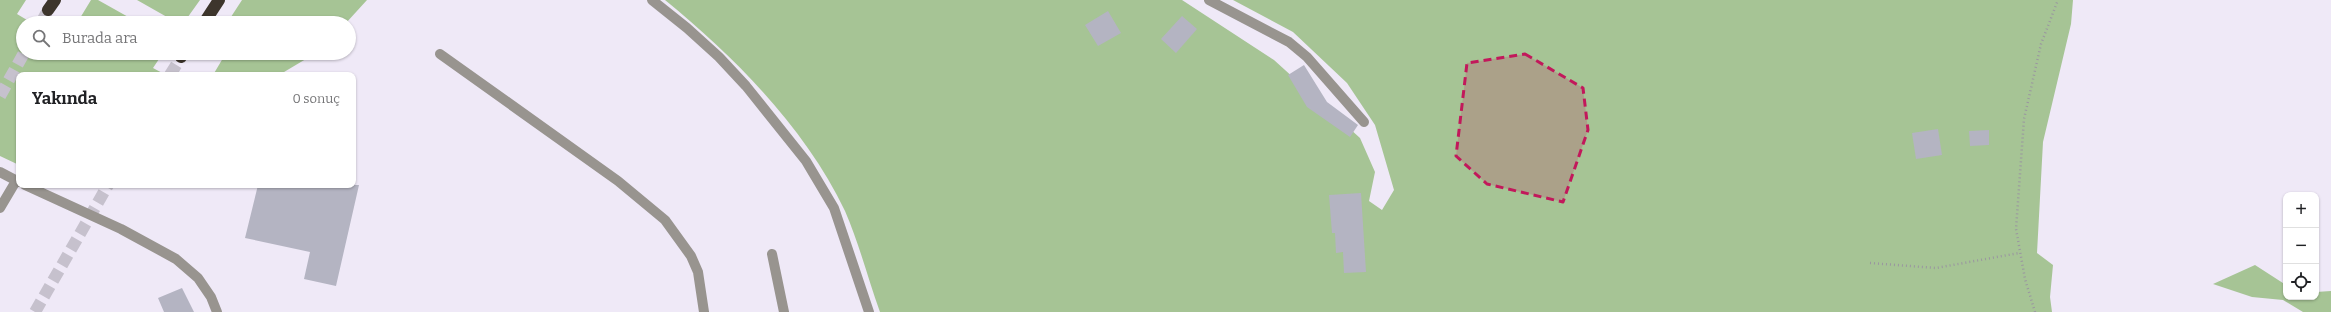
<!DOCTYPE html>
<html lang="tr">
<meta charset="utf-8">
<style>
:root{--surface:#fff;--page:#f2f2f2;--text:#202124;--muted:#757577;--line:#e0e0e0}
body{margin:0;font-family:Bitter,serif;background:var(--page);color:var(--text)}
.controls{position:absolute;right:12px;bottom:12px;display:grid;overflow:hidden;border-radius:8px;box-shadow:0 1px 3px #0004}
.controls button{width:36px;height:36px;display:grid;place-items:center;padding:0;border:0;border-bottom:1px solid var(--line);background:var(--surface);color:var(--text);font:20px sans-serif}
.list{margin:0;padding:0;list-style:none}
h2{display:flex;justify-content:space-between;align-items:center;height:52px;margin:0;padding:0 16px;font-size:17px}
h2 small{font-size:13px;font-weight:400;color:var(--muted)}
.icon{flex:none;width:22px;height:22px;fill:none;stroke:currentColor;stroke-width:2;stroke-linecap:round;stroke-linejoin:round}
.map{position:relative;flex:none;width:2331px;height:312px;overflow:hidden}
.search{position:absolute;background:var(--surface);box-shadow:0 1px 3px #0004;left:16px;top:16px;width:340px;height:44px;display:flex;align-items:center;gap:10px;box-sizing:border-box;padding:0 14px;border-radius:22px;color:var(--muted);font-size:15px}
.panel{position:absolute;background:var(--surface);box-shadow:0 1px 3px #0004;left:16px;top:72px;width:340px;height:116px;border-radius:8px}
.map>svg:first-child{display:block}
</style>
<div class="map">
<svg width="2331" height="312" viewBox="0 0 2331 312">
<rect width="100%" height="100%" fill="#efe9f7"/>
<path fill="#a6c495" d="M0 0H26L17 14 32 23H23V53H163L153 68 166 75H19V165L0 156Z
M91 0H98L139 23H77Z
M137 0H200L185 21H174Z
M242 0H367L346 23H227Z
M665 0H1182L1274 60 1360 138 1375 172 1369 201 1382 210 1394 190 1375 125 1347 83 1293 32 1233 0H2073L2071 24 2043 142 2037 253 2053 265 2050 297 2052 312H880C868 279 859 243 845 211 806 129 735 57 665 0Z
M226 53H316L279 75H213Z
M2255 265 2286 285V297H2316V292L2331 291V312H2303L2283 300 2252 297 2213 284Z"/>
<path fill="#b4b4c2" d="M1108 11 1121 33 1098 46 1085 25Z
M1182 16 1197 29 1176 53 1161 39Z
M1304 65 1327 102 1358 125 1350 137 1307 107 1288 75Z
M1938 129 1942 155 1916 159 1912 133Z
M1989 130V145L1970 146 1969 131Z
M258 185H359L336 286 304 279 310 252 245 238Z
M1361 193 1366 272 1344 273 1343 252 1336 253 1335 233H1332L1329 195Z
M182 288 194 312H164L158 298Z"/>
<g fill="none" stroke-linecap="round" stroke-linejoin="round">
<path stroke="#c6c1cd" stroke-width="12" stroke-dasharray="12 6" stroke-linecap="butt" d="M41 23 48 10
M170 75 181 57
M0 96 24 53
M35 312 108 185"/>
<path stroke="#9a96a0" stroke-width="2.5" stroke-dasharray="1 3" stroke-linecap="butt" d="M1870 263 1936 268 2019 253
M2035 312 2025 279 2016 229 2024 119 2041 44 2058 0"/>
<path stroke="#98948f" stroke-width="10" d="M652 0 687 28 719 57 746 86 806 161 834 208 869 312
M1209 0 1289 42 1307 57 1364 122
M440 54 618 181 665 220 691 256 698 272 704 312
M0 172 19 182
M25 185 121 229 176 259 198 278 211 297 217 312
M0 208 16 181
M772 254 784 312"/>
<path stroke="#3d352c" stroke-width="12" d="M48 10 55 0
M204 23 219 0
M181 57 183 53"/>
</g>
<path fill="#c2185b" fill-opacity="0.2" stroke="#c2185b" stroke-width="3" stroke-dasharray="8 5" stroke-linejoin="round" d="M1525 54 1583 88 1588 130 1563 202 1487 184 1456 156 1467 63Z"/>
</svg>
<div class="controls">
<button>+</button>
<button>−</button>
<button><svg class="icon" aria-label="locate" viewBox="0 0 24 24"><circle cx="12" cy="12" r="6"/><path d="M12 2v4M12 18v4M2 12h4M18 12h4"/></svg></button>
</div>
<div class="search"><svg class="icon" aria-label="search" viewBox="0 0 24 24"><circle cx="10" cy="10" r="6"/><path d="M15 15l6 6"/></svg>Burada ara</div>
<section class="panel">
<h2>Yakında<small>0 sonuç</small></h2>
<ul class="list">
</ul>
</section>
</div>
